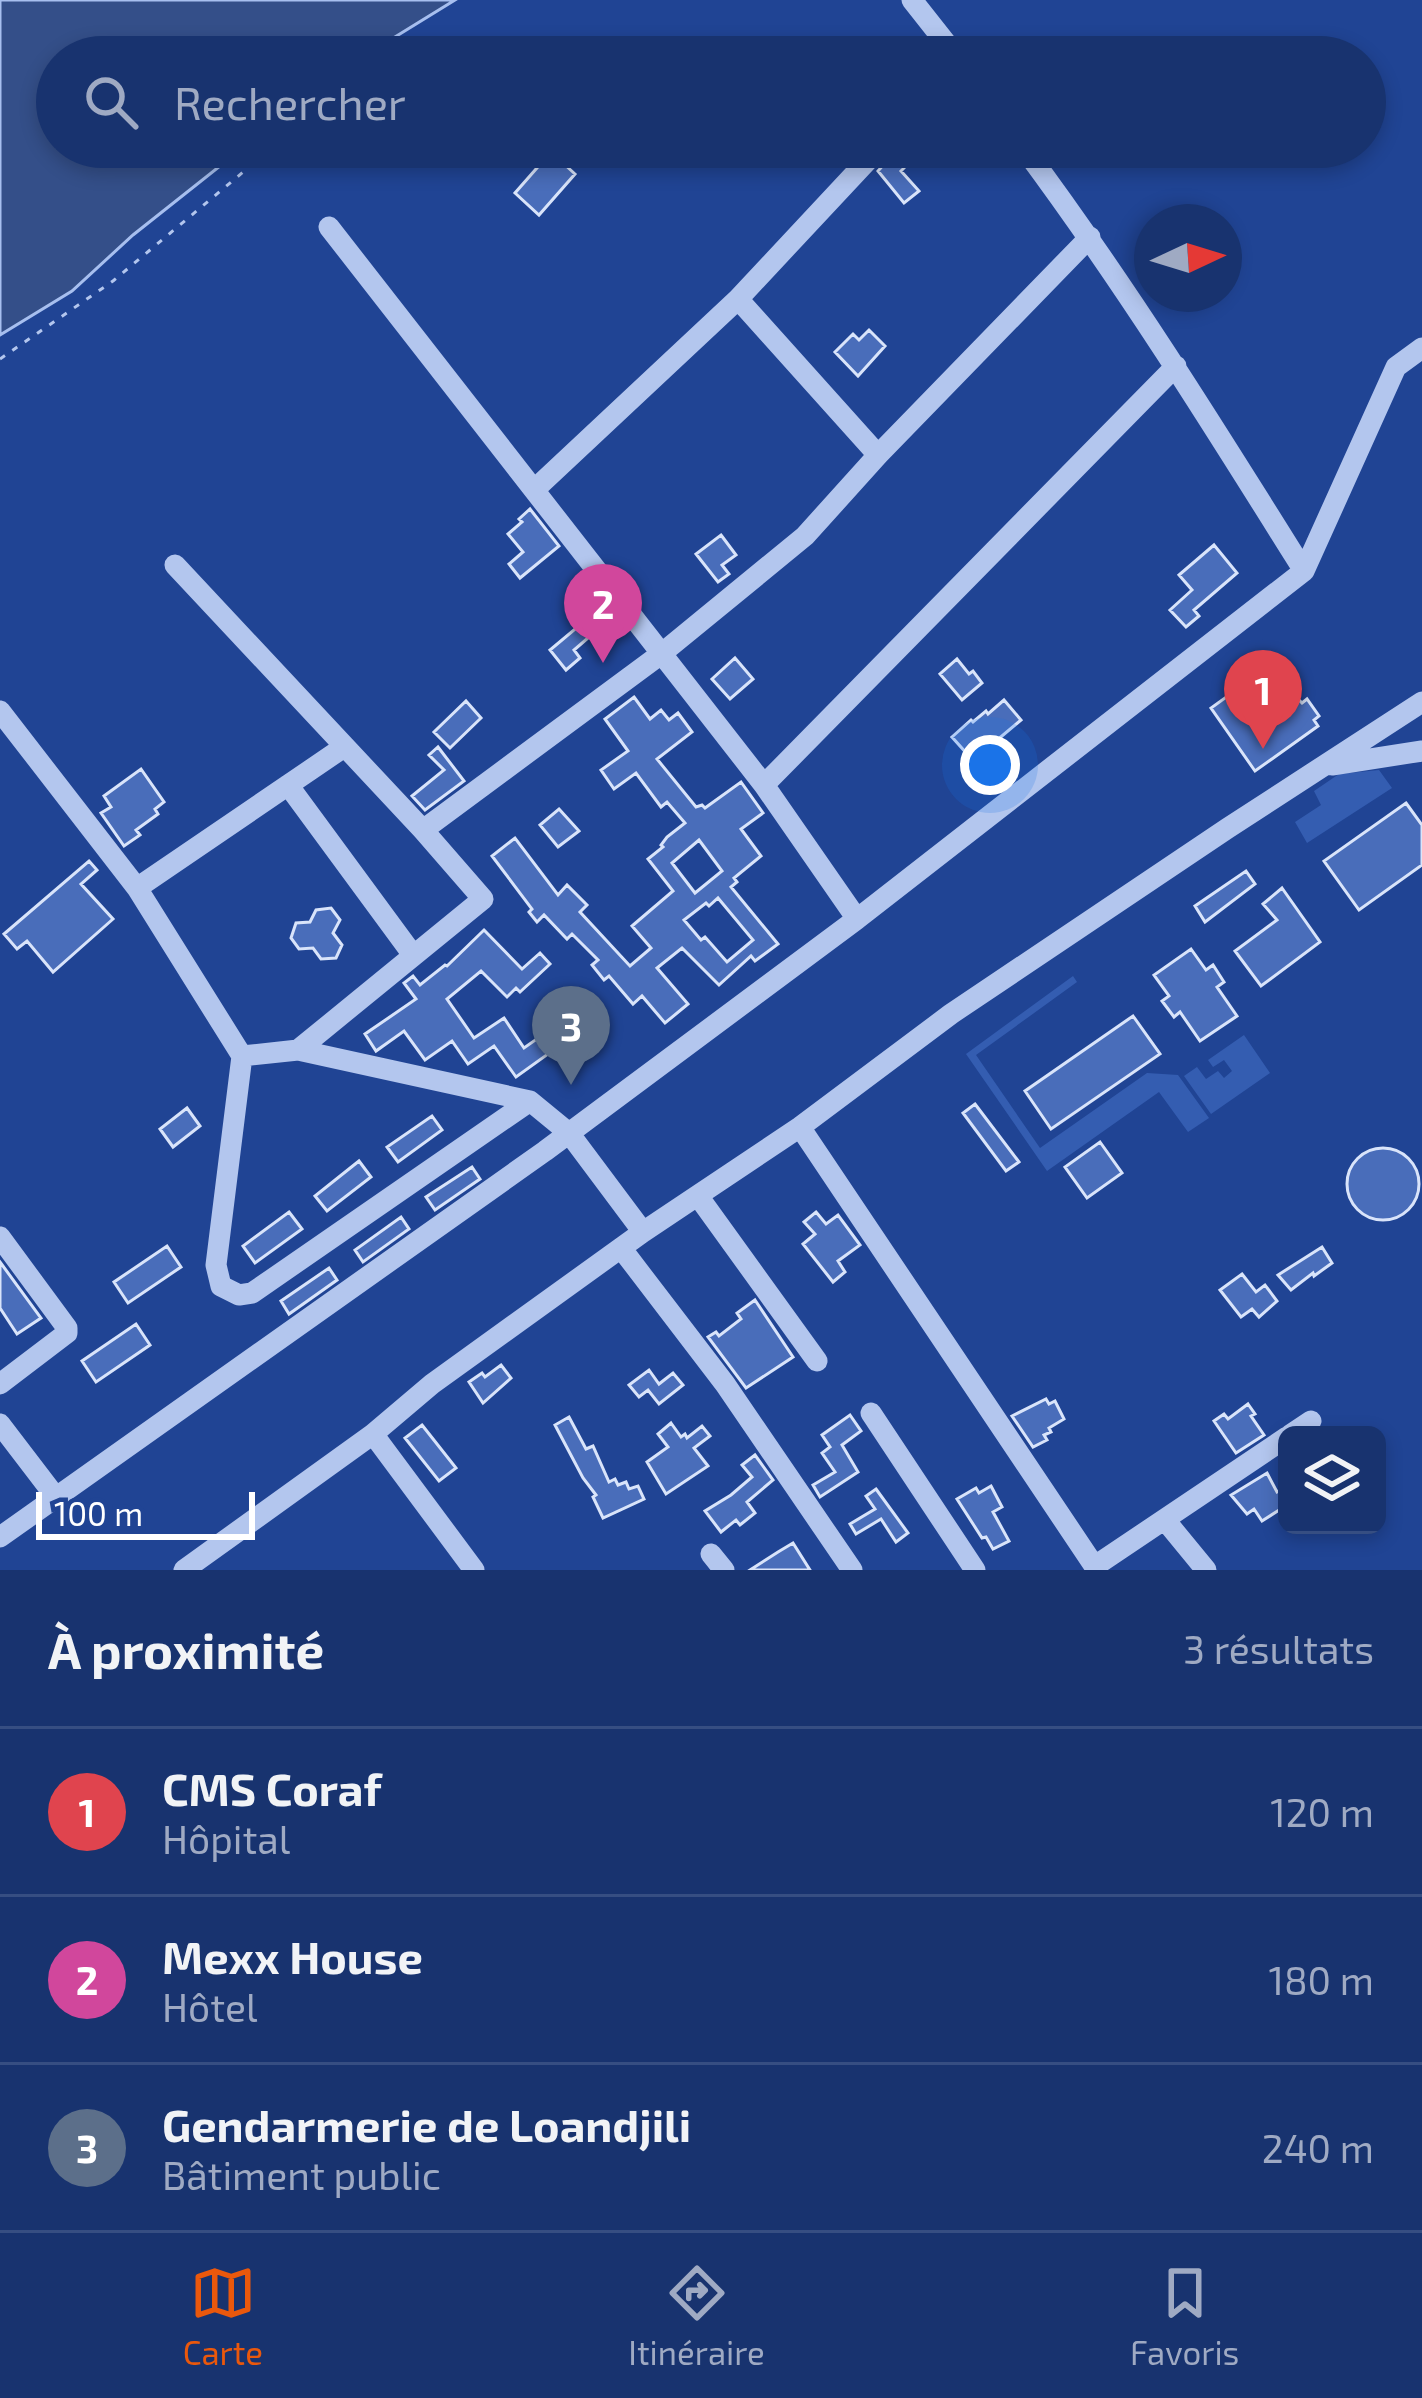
<!DOCTYPE html>
<html lang="fr">
<meta charset="utf-8">
<style>
:root{--surface:#18336f;--page:#253f77;--text:#f1f3f6;--muted:#9faac3;--line:#364e82;--accent:#ea580c}
body{margin:0;font-family:"Exo 2",sans-serif;background:var(--page);color:var(--text)}
.controls{position:absolute;right:36px;bottom:36px;display:grid;overflow:hidden;border-radius:18px;box-shadow:0 6px 18px #0003}
.controls button{width:108px;height:108px;display:grid;place-items:center;padding:0;border:0;border-bottom:3px solid var(--line);background:var(--surface);color:var(--text);font:60px sans-serif}
.compass{position:absolute;left:1134px;top:204px;width:108px;height:108px;border-radius:50%;background:var(--surface);box-shadow:0 6px 18px #0003;rotate:86deg}
.scale{position:absolute;left:36px;bottom:30px;width:219px;box-sizing:border-box;padding-left:12px;border:6px solid #fff;border-top:0;font-size:33px;line-height:42px;white-space:nowrap;color:#fff;-webkit-text-stroke:9px #204494;paint-order:stroke}
.you{position:absolute;left:990px;top:765px;width:42px;height:42px;margin:-30px;border:9px solid #fff;border-radius:50%;background:#1a73e8;box-shadow:0 0 0 18px #1a73e833}
.badge{display:grid;place-items:center;width:78px;height:78px;border-radius:50%;background:var(--accent);color:#fff;font-size:39px;font-weight:700}
.pin{position:absolute;translate:-50% -99px;filter:drop-shadow(0 3px 6px #0008)}
.pin::after{content:'';position:absolute;top:63px;width:42px;height:36px;background:inherit;clip-path:polygon(0 0,100% 0,50% 100%)}
.list{margin:0;padding:0;list-style:none}
h2{display:flex;justify-content:space-between;align-items:center;height:156px;margin:0;padding:0 48px;font-size:51px}
h2 small{font-size:39px;font-weight:400;color:var(--muted)}
.list li{display:grid;grid-template-columns:78px 1fr auto;gap:36px;align-items:center;box-sizing:border-box;height:168px;padding:0 48px;border-top:3px solid var(--line)}
.list b{display:block;font-size:45px;white-space:nowrap}
.list p{margin:0;font-size:39px;white-space:nowrap;color:var(--muted)}
.list em{font-size:39px;font-style:normal;color:var(--muted)}
.icon{flex:none;width:66px;height:66px;fill:none;stroke:currentColor;stroke-width:2;stroke-linecap:round;stroke-linejoin:round}
.map{position:relative;flex:none;width:1422px;height:1570px;overflow:hidden}
.search{position:absolute;background:var(--surface);box-shadow:0 6px 18px #0003;left:36px;right:36px;top:36px;height:132px;display:flex;align-items:center;gap:30px;box-sizing:border-box;padding:0 42px;border-radius:66px;color:var(--muted);font-size:45px}
.sheet{height:660px;background:var(--surface)}
nav{display:flex;justify-content:space-around;align-items:center;box-sizing:border-box;height:168px;border-top:3px solid var(--line);background:var(--surface);font-size:33px;color:var(--muted)}
nav a{display:grid;justify-items:center;gap:6px}
nav .on{color:var(--accent)}
.map>svg:first-child{display:block}
</style>
<div class="map">
<svg width="1422" height="1570" viewBox="0 0 1422 1570">
<rect width="100%" height="100%" fill="#204494"/>
<path fill="#345db1" d="M1379 770 1392 788 1307 843 1295 822 1321 805 1314 791 1339 774Z
M1073 976 1077 982 976 1055 1040 1148 1147 1073 1178 1075 1209 1118 1188 1132 1159 1092 1047 1171 966 1054Z
M1244 1035 1270 1073 1211 1114 1184 1076 1197 1067 1206 1079 1218 1071 1224 1078 1232 1071 1224 1060 1213 1067 1208 1060Z"/>
<path fill="#344f89" stroke="#a7bfef" stroke-width="3" d="M0 0H455L382 45 378 57H57V147H244L133 235 72 291 0 335Z"/>
<path fill="#496dba" stroke="#d9e4fa" stroke-width="3" fill-rule="evenodd" d="M551 152 575 174 539 215 515 193Z
M893 154 904 168 901 171 919 191 904 203 878 171Z
M869 330 885 346 858 376 835 352 853 334 859 340Z
M530 509 559 546 520 578 509 564 523 552 508 534 522 522 519 519Z
M721 535 736 555 722 565 729 574 718 582 696 554Z
M1214 545 1237 573 1194 610 1199 616 1186 627 1170 610 1192 590 1179 575Z
M593 614 603 625 574 650 580 658 566 670 550 650Z
M735 658 753 679 730 699 712 679Z
M957 659 969 674 973 671 982 683 962 700 940 674Z
M1236 690 1262 726 1299 700 1302 703 1307 699 1319 716 1314 720 1318 726 1255 771 1211 708Z
M634 697 650 719 661 710 669 720 678 713 692 732 657 759 696 807 702 805 705 808 741 782 763 813 741 829 761 856 734 878 737 882 731 887 778 944 755 961 751 956 719 985 682 948 657 968 688 1004 665 1023 642 996 633 1004 609 976 604 980 592 965 598 960 572 934 567 939 544 915 537 922 529 912 532 909 492 856 515 838 558 895 567 885 587 905 580 912 630 966 651 948 632 926 673 891 648 859 663 847 661 845 667 837 685 823 667 802 661 807 636 773 614 789 601 770 628 751 605 719ZM699 840 722 871 695 893 672 863ZM718 898 753 940 727 962 705 937 701 940 684 920 706 903 709 906Z
M1004 700 1021 720 996 741 1015 762 1003 773 995 765 985 774 952 737 971 720 973 722 986 711 988 714Z
M466 701 481 718 450 748 434 732Z
M438 747 464 781 425 810 412 796 444 770 429 755Z
M141 769 164 802 155 809 158 814 136 830 140 835 124 846 101 813 111 807 104 796Z
M1406 803 1422 825V865L1359 910 1324 861Z
M559 809 579 831 558 847 540 825Z
M89 861 97 870 81 884 113 919 53 972 27 941 17 949 4 934Z
M1246 871 1255 884 1205 922 1195 906Z
M1282 888 1320 942 1261 986 1235 951 1277 920 1263 904Z
M331 908 340 920 333 933 342 945 336 958 321 959 313 948 299 949 291 938 296 923 310 922 316 910Z
M484 930 522 969 540 953 550 964 520 992 516 988 507 997 481 971 447 999 474 1038 504 1018 524 1048 551 1029 562 1044 516 1077 494 1046 468 1064 452 1041 425 1060 404 1031 376 1051 365 1034 416 999 404 983 413 976 420 985 445 965 447 966Z
M1191 949 1206 970 1213 965 1224 982 1217 987 1237 1016 1200 1041 1180 1012 1174 1017 1162 1001 1169 996 1154 975Z
M1133 1016 1160 1054 1051 1129 1025 1091Z
M975 1104 1019 1162 1006 1171 963 1113Z
M187 1108 200 1126 173 1147 160 1129Z
M432 1116 442 1130 398 1162 387 1147Z
M1100 1142 1122 1173 1087 1198 1065 1167Z
M1347 1184a36 36 0 1 1 72 0a36 36 0 1 1-72 0Z
M359 1161 371 1177 327 1211 315 1196Z
M472 1167 480 1179 435 1210 426 1197Z
M289 1212 302 1229 255 1263 243 1246Z
M816 1212 826 1224 838 1215 860 1245 838 1261 845 1272 833 1282 803 1244 815 1234 804 1222Z
M401 1217 409 1229 363 1262 355 1250Z
M167 1246 181 1267 128 1303 114 1282Z
M1322 1247 1332 1263 1314 1276 1313 1273 1291 1290 1278 1275Z
M0 1262 41 1318 17 1334 0 1308Z
M329 1268 337 1280 289 1314 281 1301Z
M1242 1274 1256 1292 1265 1285 1277 1301 1259 1317 1252 1309 1241 1317 1220 1290Z
M755 1300 793 1357 746 1388 708 1337 716 1332 719 1336 741 1319 737 1313Z
M136 1324 150 1345 96 1382 82 1361Z
M501 1365 511 1378 483 1403 469 1382 482 1373 485 1377Z
M649 1370 659 1384 673 1373 683 1385 659 1404 648 1390 639 1397 629 1385Z
M1046 1399 1049 1404 1055 1401 1064 1419 1049 1428 1051 1432 1044 1435 1047 1440 1033 1447 1012 1416Z
M1248 1404 1255 1414 1251 1416 1264 1435 1236 1453 1214 1421 1224 1414 1228 1419Z
M850 1415 861 1431 842 1445 858 1472 820 1497 813 1485 835 1472 822 1453 830 1447 822 1435Z
M569 1417 586 1449 593 1446 609 1482 615 1479 618 1485 626 1482 629 1489 638 1486 644 1499 603 1518 593 1497 596 1495 583 1478 555 1425Z
M671 1423 681 1437 685 1434 687 1438 702 1426 710 1436 694 1448 708 1466 666 1494 647 1462 668 1447 658 1434Z
M422 1425 456 1468 439 1481 405 1438Z
M755 1455 773 1480 747 1502 755 1513 740 1525 736 1520 721 1532 705 1511 731 1495 752 1477 742 1465Z
M1267 1473 1277 1492 1287 1486V1505L1262 1521 1254 1509 1247 1514 1231 1495Z
M991 1486 1002 1507 993 1512 1009 1541 993 1549 986 1537 982 1538 957 1499 976 1488 979 1493Z
M876 1489 908 1533 896 1542 881 1519 856 1534 850 1524 875 1509 866 1496Z
M793 1543 810 1570H750L778 1552Z"/>
<g fill="none" stroke-linecap="round" stroke-linejoin="round">
<path stroke="#b3c6ee" stroke-width="3" stroke-dasharray="6 9" stroke-linecap="butt" d="M0 359 113 281 273 147"/>
<path stroke="#b3c6ee" stroke-width="21" d="M912 0 957 57
M1023 147C1125 284 1214 427 1304 571
M329 227 764 785 857 919
M738 299 878 455
M534 490 738 299 880 147
M175 565 423 830 483 899 298 1050
M0 711 137 888 242 1056 216 1265 221 1286 239 1295 252 1293 530 1101
M1332 765 1422 751
M288 785 413 955
M764 785 1176 366
M423 830 661 654 805 536 878 455 1090 237
M137 888 344 747
M242 1056 298 1050 530 1101 569 1133 643 1232
M800 1127 1097 1570
M698 1196 817 1361
M0 1237 67 1328V1333L0 1384
M621 1248 725 1384 852 1570
M871 1413 975 1570
M0 1424 55 1496
M373 1434 474 1570
M1290 1435 1311 1421
M1165 1520 1206 1570
M0 1537 545 1151 857 919 1304 571 1396 367 1422 348
M711 1554 724 1570
M1095 1566 1287 1437
M184 1570 373 1434 432 1384 643 1232 800 1127 951 1014 1228 828 1422 702"/>
</g>
</svg>
<div class="controls">
<button><svg class="icon" aria-label="layers" viewBox="0 0 24 24"><path d="M12 4l9 5-9 5-9-5zM3 14l9 5 9-5"/></svg></button>
</div>
<svg class="compass" viewBox="-18 -18 36 36"><path d="M0-13l5 13h-10z" fill="#e53935"/><path d="M0 13l5-13h-10z" fill="#9faac3"/></svg>
<div class="scale">100 m</div>
<div class="you"></div>
<div class="pin badge" style="left:1263px;top:749px;background:#e0444e">1</div>
<div class="pin badge" style="left:603px;top:663px;background:#d1479c">2</div>
<div class="pin badge" style="left:571px;top:1085px;background:#5c6f8a">3</div>
<div class="search"><svg class="icon" aria-label="search" viewBox="0 0 24 24"><circle cx="10" cy="10" r="6"/><path d="M15 15l6 6"/></svg>Rechercher</div>
</div>
<section class="sheet">
<h2>À proximité<small>3 résultats</small></h2>
<ul class="list">
<li><span class="badge" style="background:#e0444e">1</span><div><b>CMS Coraf</b><p>Hôpital</p></div><em>120 m</em></li>
<li><span class="badge" style="background:#d1479c">2</span><div><b>Mexx House</b><p>Hôtel</p></div><em>180 m</em></li>
<li><span class="badge" style="background:#5c6f8a">3</span><div><b>Gendarmerie de Loandjili</b><p>Bâtiment public</p></div><em>240 m</em></li>
</ul>
</section>
<nav>
<a class="on"><svg class="icon" aria-label="map" viewBox="0 0 24 24"><path d="M3 6l6-2 6 2 6-2v14l-6 2-6-2-6 2zM9 4v14M15 6v14"/></svg>Carte</a>
<a><svg class="icon" aria-label="directions" viewBox="0 0 24 24"><path d="M12 3l9 9-9 9-9-9zM9 14v-3h6M13 9l2 2-2 2"/></svg>Itinéraire</a>
<a><svg class="icon" aria-label="saved" viewBox="0 0 24 24"><path d="M7 4h10v16l-5-4-5 4z"/></svg>Favoris</a>
</nav>
